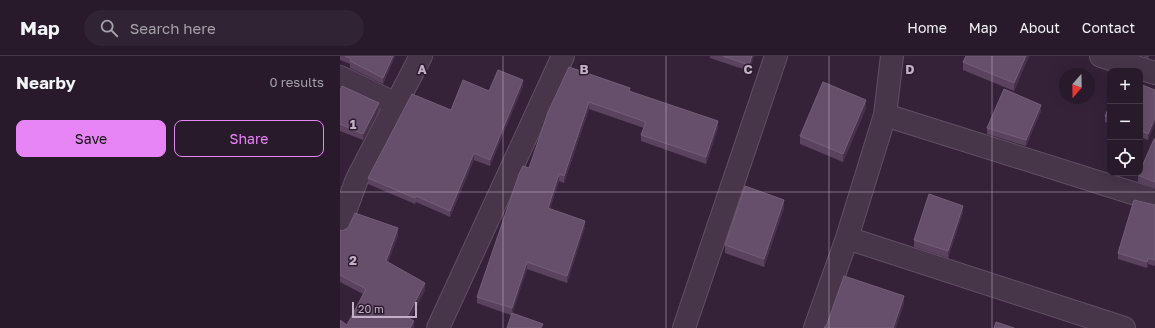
<!DOCTYPE html>
<meta charset="utf-8">
<style>
:root{--surface:#281a2b;--page:#302333;--text:#f1f3f6;--muted:#a5a1a9;--line:#443847;--accent:#e785f6}
body{margin:0;font-family:"Golos Text",sans-serif;background:var(--page);color:var(--text)}
.controls{position:absolute;right:12px;top:12px;display:grid;overflow:hidden;border-radius:8px;box-shadow:0 4px 16px #0002}
.controls button{width:36px;height:36px;display:grid;place-items:center;padding:0;border:0;border-bottom:1px solid var(--line);background:var(--surface);color:var(--text);font:20px sans-serif}
.compass{position:absolute;left:719px;top:12px;width:36px;height:36px;border-radius:50%;background:var(--surface);box-shadow:0 4px 16px #0002;rotate:200deg}
.scale{position:absolute;left:12px;bottom:10px;width:65px;box-sizing:border-box;padding-left:4px;border:2px solid #c3b0c6;border-top:0;font-size:11px;line-height:14px;white-space:nowrap;color:#c3b0c6;-webkit-text-stroke:3px #2b1b2e;paint-order:stroke}
.list{margin:0;padding:0;list-style:none}
h2{display:flex;justify-content:space-between;align-items:center;height:52px;margin:0;padding:0 16px;font-size:17px}
h2 small{font-size:13px;font-weight:400;color:var(--muted)}
.actions{display:flex;gap:8px;padding:12px 16px}
.actions a{flex:1;padding:9px 0;border:1px solid var(--accent);border-radius:8px;text-align:center;font-size:14px;color:var(--accent)}
.actions .main{background:var(--accent);color:#111}
.icon{flex:none;width:22px;height:22px;fill:none;stroke:currentColor;stroke-width:2;stroke-linecap:round;stroke-linejoin:round}
.map{position:relative;flex:none;width:815px;height:272px;overflow:hidden}
header{display:flex;align-items:center;gap:24px;box-sizing:border-box;height:56px;padding:0 20px;background:var(--surface);border-bottom:1px solid var(--line)}
header strong{font-size:19px}
nav{display:flex;gap:22px;margin-inline-start:auto;font-size:14px}
.search{width:280px;height:36px;background:var(--page);display:flex;align-items:center;gap:10px;box-sizing:border-box;padding:0 14px;border-radius:22px;color:var(--muted);font-size:15px}
main{display:flex}
aside{flex:1;background:var(--surface)}
.map>svg:first-child{display:block}
</style>
<header>
<strong>Map</strong>
<div class="search"><svg class="icon" aria-label="search" viewBox="0 0 24 24"><circle cx="10" cy="10" r="6"/><path d="M15 15l6 6"/></svg>Search here</div>
<nav><a>Home</a><a>Map</a><a>About</a><a>Contact</a></nav>
</header>
<main>
<aside>
<h2>Nearby<small>0 results</small></h2>
<ul class="list">
</ul>
<div class="actions"><a class="main">Save</a><a>Share</a></div>
</aside>
<div class="map">
<svg width="815" height="272" viewBox="0 0 815 272">
<rect width="100%" height="100%" fill="#352239"/>
<g fill="none" stroke-linecap="round" stroke-linejoin="round">
<g stroke="#615064" stroke-width="24">
<path id="minor" d="M761 0 815 17
M0 21 56 48
M545 59 815 144
M0 169 17 123 81 0
M507 182 784 272
M98 272 223 0
M344 272 436 0
M475 272 507 182 545 59 552 0"/>
</g>
<use href="#minor" stroke="#47354a" stroke-width="22"/>
</g>
<path fill="#5b435f" d="M0 0H55L43 28 10 12V8L0 4Z
M370 0H414L409 15 370 2Z
M626 0H689L674 35 623 14V6Z
M803 0H809L808 2Z
M800 28 815 34 808 84 800 81Z
M183 30 150 110 134 104 110 161 76 146 75 148 28 128V122L111 54 149 35Z
M0 35 39 54 23 84 0 75Z
M290 36 378 72 366 108 301 85V79L304 72 249 53 224 127 219 125 210 153 245 171 227 227 187 213 172 257 203 272 171 259 137 247V241L189 112 208 56Z
M770 49V68L765 66V60Z
M526 52 503 106 460 88V80Z
M701 55 686 90 647 78V72Z
M815 83V132L798 126V119Z
M815 149V210L808 208 807 212 778 203V197Z
M444 152 424 211 385 197V189Z
M623 156 608 202 574 191V184Z
M0 174 58 179 48 206 85 234 70 263 74 272 7 269 23 238 0 226Z"/>
<path fill="#47314b" d="M53 0H55L43 28V22Z
M412 0H414L409 15V9Z
M686 0H689L674 35V27Z
M183 24V30L150 110V104Z
M526 44V52L503 106V98Z
M249 46V53L224 127V120Z
M39 47V54L23 84V78Z
M701 49V55L686 90V84Z
M815 62V68L808 84V78Z
M378 65V72L366 108V101Z
M134 97V104L110 161V155Z
M219 118V125L208 159V152Z
M444 144V152L424 211V203Z
M623 150V156L608 202V195Z
M245 165V171L227 227V220Z
M58 172V179L46 212V205Z
M808 202V208L807 212V206Z
M187 206V213L172 259V252Z
M85 227V234L67 268V261Z
M564 240V248L556 272H553Z
M74 265V272H70Z"/>
<path fill="#664f6a" stroke="#755e78" d="M5 0H53L43 22 10 5 11 3Z
M383 0H412L409 9Z
M626 0H686L674 27 623 6Z
M229 11 290 32 289 35 378 65 366 101 301 79 306 66 249 46 224 120 219 118 208 152 245 165 227 220 187 206 172 252 137 241 179 118 183 110 189 112 208 56Z
M158 14 183 24 150 104 134 97 110 155 76 140 75 142 28 122 72 38 111 54 123 24 149 35Z
M483 26 526 44 503 98 460 80Z
M800 28 815 34V62L808 78 800 74Z
M2 30 39 47 23 78 0 68V35Z
M664 33 701 49 686 84 647 72Z
M770 49V62L765 60Z
M814 83H815V126L798 119 799 117H800V115Z
M405 130 444 144 424 203 385 189Z
M589 138 623 150 608 195 574 184Z
M794 144 815 149V204L808 202 807 206 778 197Z
M15 157 58 172 46 205 85 227 67 261 74 265 70 272H0V264L7 269 26 233 0 219V174L2 175 8 172Z
M504 220 564 240 553 272H484L487 268Z
M172 257 203 268 201 272H167Z
M656 266 674 272H654Z"/>
<path fill="none" stroke="#c3b0c6" stroke-width="1" stroke-opacity="0.55" d="M163 0V272M326 0V272M489 0V272M652 0V272M0 136H815"/>
<g font-size="13" text-anchor="middle" font-weight="bold" fill="#c3b0c6" stroke="#2b1b2e" stroke-width="3" stroke-linejoin="round" paint-order="stroke">
<text x="82" y="18">A</text>
<text x="244" y="18">B</text>
<text x="408" y="18">C</text>
<text x="570" y="18">D</text>
<text x="13" y="73">1</text>
<text x="13" y="209">2</text>
</g>
</svg>
<div class="controls">
<button>+</button>
<button>−</button>
<button><svg class="icon" aria-label="locate" viewBox="0 0 24 24"><circle cx="12" cy="12" r="6"/><path d="M12 2v4M12 18v4M2 12h4M18 12h4"/></svg></button>
</div>
<svg class="compass" viewBox="-18 -18 36 36"><path d="M0-13l5 13h-10z" fill="#e53935"/><path d="M0 13l5-13h-10z" fill="#a5a1a9"/></svg>
<div class="scale">20 m</div>
</div>
</main>
